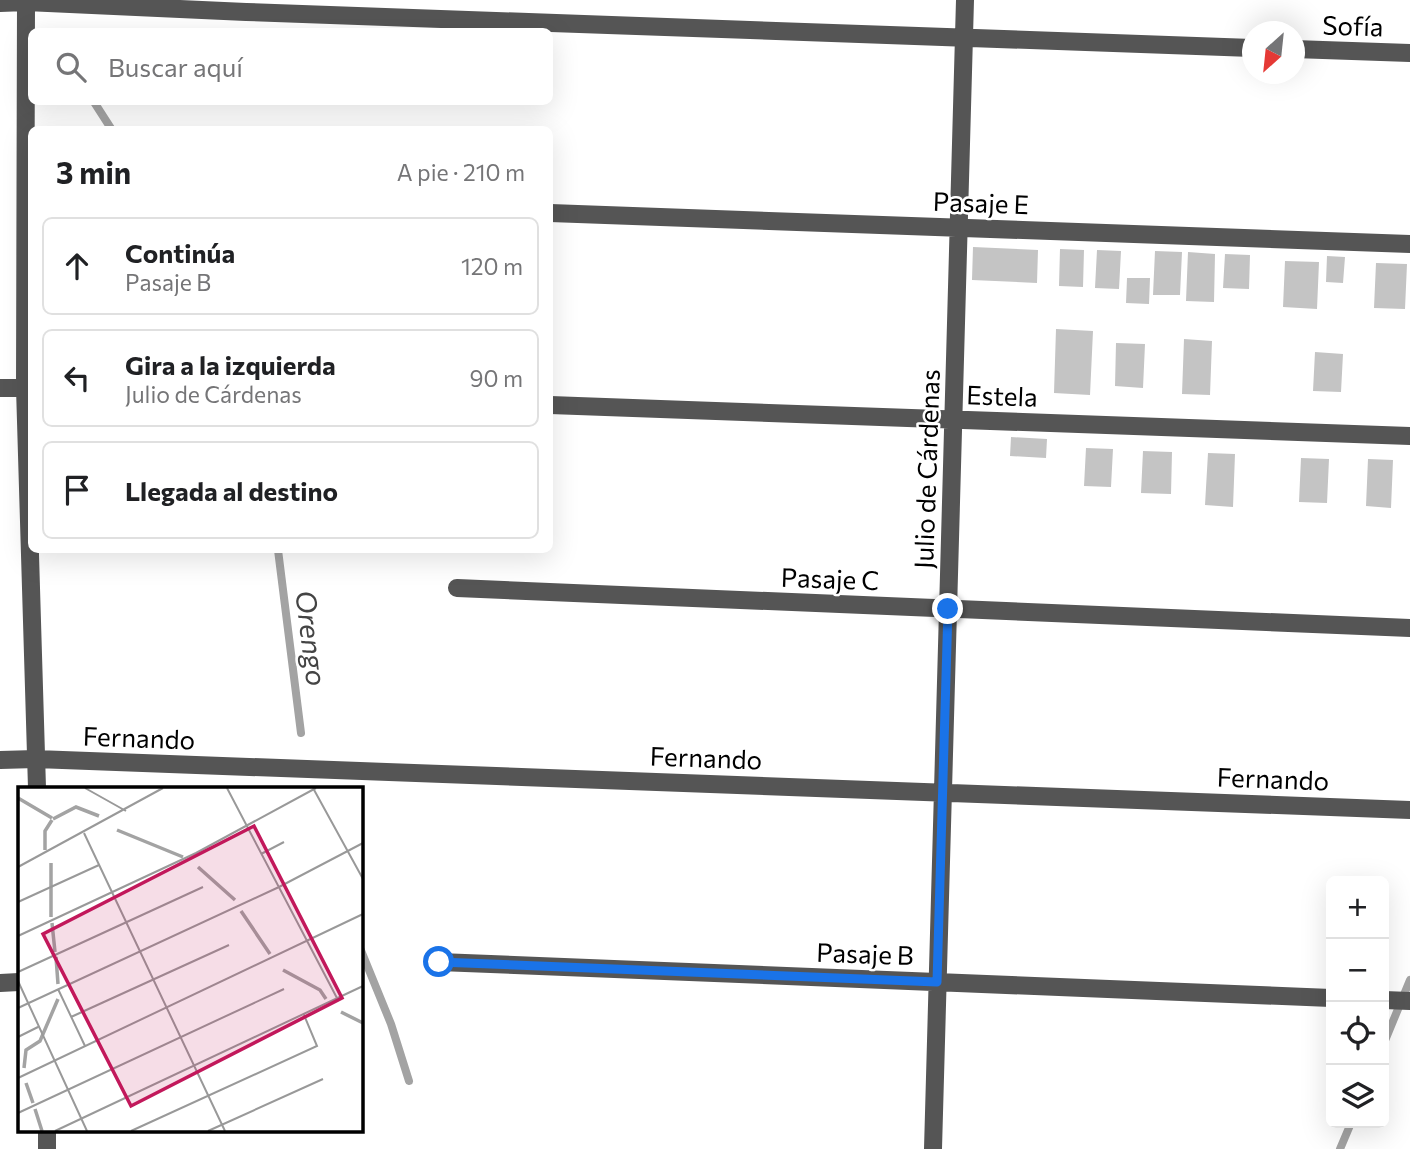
<!DOCTYPE html>
<html lang="es">
<meta charset="utf-8">
<style>
:root{--surface:#fff;--page:#f6f6f6;--text:#202124;--muted:#757577;--line:#e0e0e0}
body{margin:0;font-family:Commissioner,sans-serif;background:var(--page);color:var(--text)}
.controls{position:absolute;right:21px;bottom:21px;display:grid;overflow:hidden;border-radius:10px;box-shadow:0 7px 28px #0002}
.controls button{width:63px;height:63px;display:grid;place-items:center;padding:0;border:0;border-bottom:2px solid var(--line);background:var(--surface);color:var(--text);font:35px sans-serif}
.compass{position:absolute;left:1242px;top:21px;width:63px;height:63px;border-radius:50%;background:var(--surface);box-shadow:0 7px 28px #0002;rotate:207deg}
.stop{position:absolute;width:21px;height:21px;margin:-16px;border:5px solid #1a73e8;border-radius:50%;background:#fff}
.stop.end{background:#1a73e8;border-color:#fff;box-shadow:0 2px 7px #0008}
.list{margin:0;padding:0;list-style:none}
h2{display:flex;justify-content:space-between;align-items:center;height:91px;margin:0;padding:0 28px;font-size:30px}
h2 small{font-size:23px;font-weight:400;color:var(--muted)}
.list li{display:grid;grid-template-columns:46px 1fr auto;gap:21px;align-items:center;box-sizing:border-box;height:98px;margin:0 14px 14px;padding:0 14px;border:2px solid var(--line);border-radius:10px}
.list b{display:block;font-size:26px;white-space:nowrap}
.list p{margin:0;font-size:23px;white-space:nowrap;color:var(--muted)}
.list em{font-size:23px;font-style:normal;color:var(--muted)}
.icon{flex:none;width:38px;height:38px;fill:none;stroke:currentColor;stroke-width:2;stroke-linecap:round;stroke-linejoin:round}
.map{position:relative;flex:none;width:1410px;height:1149px;overflow:hidden}
.search{position:absolute;background:var(--surface);box-shadow:0 7px 28px #0002;left:28px;top:28px;width:525px;height:77px;display:flex;align-items:center;gap:18px;box-sizing:border-box;padding:0 24px;border-radius:10px;color:var(--muted);font-size:26px}
.panel{position:absolute;background:var(--surface);box-shadow:0 7px 28px #0002;left:28px;top:126px;width:525px;height:427px;border-radius:10px}
.map>svg:first-child{display:block}
</style>
<div class="map">
<svg width="1410" height="1149" viewBox="0 0 1410 1149">
<rect width="100%" height="100%" fill="#fff"/>
<g fill="none" stroke-linecap="round" stroke-linejoin="round">
<path stroke="#a3a3a3" stroke-width="8" d="M94 102 112 130
M278 550 301 733
M360 948 391 1024 409 1081
M1384 1043 1410 980
M1340 1149 1351 1123"/>
</g>
<path fill="#c4c4c4" d="M973 247 1038 250 1037 283 972 280Z
M1060 249 1084 250 1083 287 1059 286Z
M1097 250 1121 251 1119 289 1095 288Z
M1155 251 1182 252 1180 295H1153Z
M1188 252 1215 254 1214 302 1186 301Z
M1225 254 1250 255 1249 289 1223 288Z
M1327 256 1345 257 1343 283 1326 282Z
M1285 261 1319 262 1317 309 1283 307Z
M1376 263 1407 264 1405 309 1374 308Z
M1127 278H1150L1149 304 1126 303Z
M1056 329 1093 331 1090 395 1054 393Z
M1184 339 1212 341 1210 395 1182 394Z
M1116 343 1145 344 1143 388 1115 386Z
M1315 352 1343 354 1341 392 1313 391Z
M1011 437 1047 439 1046 458 1010 456Z
M1086 448 1113 449 1111 487 1084 486Z
M1143 451 1172 452 1171 494 1141 493Z
M1208 453 1235 454 1233 507 1205 505Z
M1301 458 1329 459 1327 503 1299 502Z
M1368 459 1393 460 1391 508 1366 506Z"/>
<g fill="none" stroke-linecap="round" stroke-linejoin="round">
<path stroke="#555" stroke-width="18" d="M26 2 25 388 37 788
M0 3 26 2 246 12 1252 48
M1294 49 1410 53
M550 213 1410 244
M0 388H32
M550 405 1410 436
M457 588 1410 628
M0 760 36 759 1410 810
M439 962 1331 998
M0 983 19 982
M1384 1000 1410 1001
M47 1130V1149
M933 1149 965 0"/>
</g>
<g fill="none" stroke-linecap="round" stroke-linejoin="round">
<path stroke="#1a73e8" stroke-width="9" d="M439 962 937 982 948 609"/>
</g>
<g text-anchor="middle" dominant-baseline="central" stroke-width="5" stroke-linejoin="round" paint-order="stroke">
<g font-size="26" fill="#000" stroke="#fff">
<text transform="translate(1353 25) rotate(2)">Sofía</text>
<text transform="translate(981 202) rotate(2)">Pasaje E</text>
<text transform="translate(1002 395) rotate(2)">Estela</text>
<text transform="translate(926 469) rotate(-88)">Julio de Cárdenas</text>
<text transform="translate(830 578) rotate(2)">Pasaje C</text>
<text transform="translate(139 737) rotate(2)">Fernando</text>
<text transform="translate(706 757) rotate(2)">Fernando</text>
<text transform="translate(1273 778) rotate(2)">Fernando</text>
<text transform="translate(865 953) rotate(2)">Pasaje B</text>
</g>
<g font-size="28" font-style="italic" fill="#444" stroke="#fff">
<text transform="translate(312 638) rotate(83)">Orengo</text>
</g>
</g>
<g transform="translate(18 787)">
<rect width="345" height="345" fill="#fff"/>
<path fill="none" stroke="#a3a3a3" stroke-width="3.5" d="M0 11 34 31M35 32 58 20 81 29M99 43 165 70M27 63V44L34 33M180 80 217 113M223 124 252 167M33 130V76M34 136 37 165M38 170 40 197M265 183 302 203 308 212M323 225 345 236M6 281 8 263 22 254 40 212M8 296 15 316M17 322 24 344"/>
<path fill="none" stroke="#999" stroke-width="2" d="M67 1 108 24M209 1 320 213M295 1 345 92M66 46 207 344M243 67 266 55M0 80 145 1M0 115 81 78M0 149 178 66 298 1M0 185 185 100M0 194 69 344M40 202 67 259M0 221 261 100 345 56M53 230 211 158M0 250 20 240M0 291 345 127M0 326 266 202M37 344 345 199M113 344 299 259 286 228M190 344 305 292"/>
<path fill="#c2185b" fill-opacity="0.15" stroke="#c2185b" stroke-width="3.5" d="M236 39 324 211 113 319 25 147Z"/>
<rect width="345" height="345" fill="none" stroke="#000" stroke-width="3.5"/>
</g>
</svg>
<div class="controls">
<button>+</button>
<button>−</button>
<button><svg class="icon" aria-label="locate" viewBox="0 0 24 24"><circle cx="12" cy="12" r="6"/><path d="M12 2v4M12 18v4M2 12h4M18 12h4"/></svg></button>
<button><svg class="icon" aria-label="layers" viewBox="0 0 24 24"><path d="M12 4l9 5-9 5-9-5zM3 14l9 5 9-5"/></svg></button>
</div>
<svg class="compass" viewBox="-18 -18 36 36"><path d="M0-13l5 13h-10z" fill="#e53935"/><path d="M0 13l5-13h-10z" fill="#757577"/></svg>
<div class="stop" style="left:439px;top:962px"></div>
<div class="stop end" style="left:948px;top:609px"></div>
<div class="search"><svg class="icon" aria-label="search" viewBox="0 0 24 24"><circle cx="10" cy="10" r="6"/><path d="M15 15l6 6"/></svg>Buscar aquí</div>
<section class="panel">
<h2>3 min<small>A pie · 210 m</small></h2>
<ul class="list">
<li><svg class="icon" aria-label="ahead" viewBox="0 0 24 24"><path d="M12 20V5M6 11l6-6 6 6"/></svg><div><b>Continúa</b><p>Pasaje B</p></div><em>120 m</em></li>
<li><svg class="icon" aria-label="left" viewBox="0 0 24 24"><path d="M17 20v-9H6M10 6l-5 5 5 5"/></svg><div><b>Gira a la izquierda</b><p>Julio de Cárdenas</p></div><em>90 m</em></li>
<li><svg class="icon" aria-label="arrive" viewBox="0 0 24 24"><path d="M6 21V4h12l-3 4 3 4H6"/></svg><div><b>Llegada al destino</b></div></li>
</ul>
</section>
</div>
